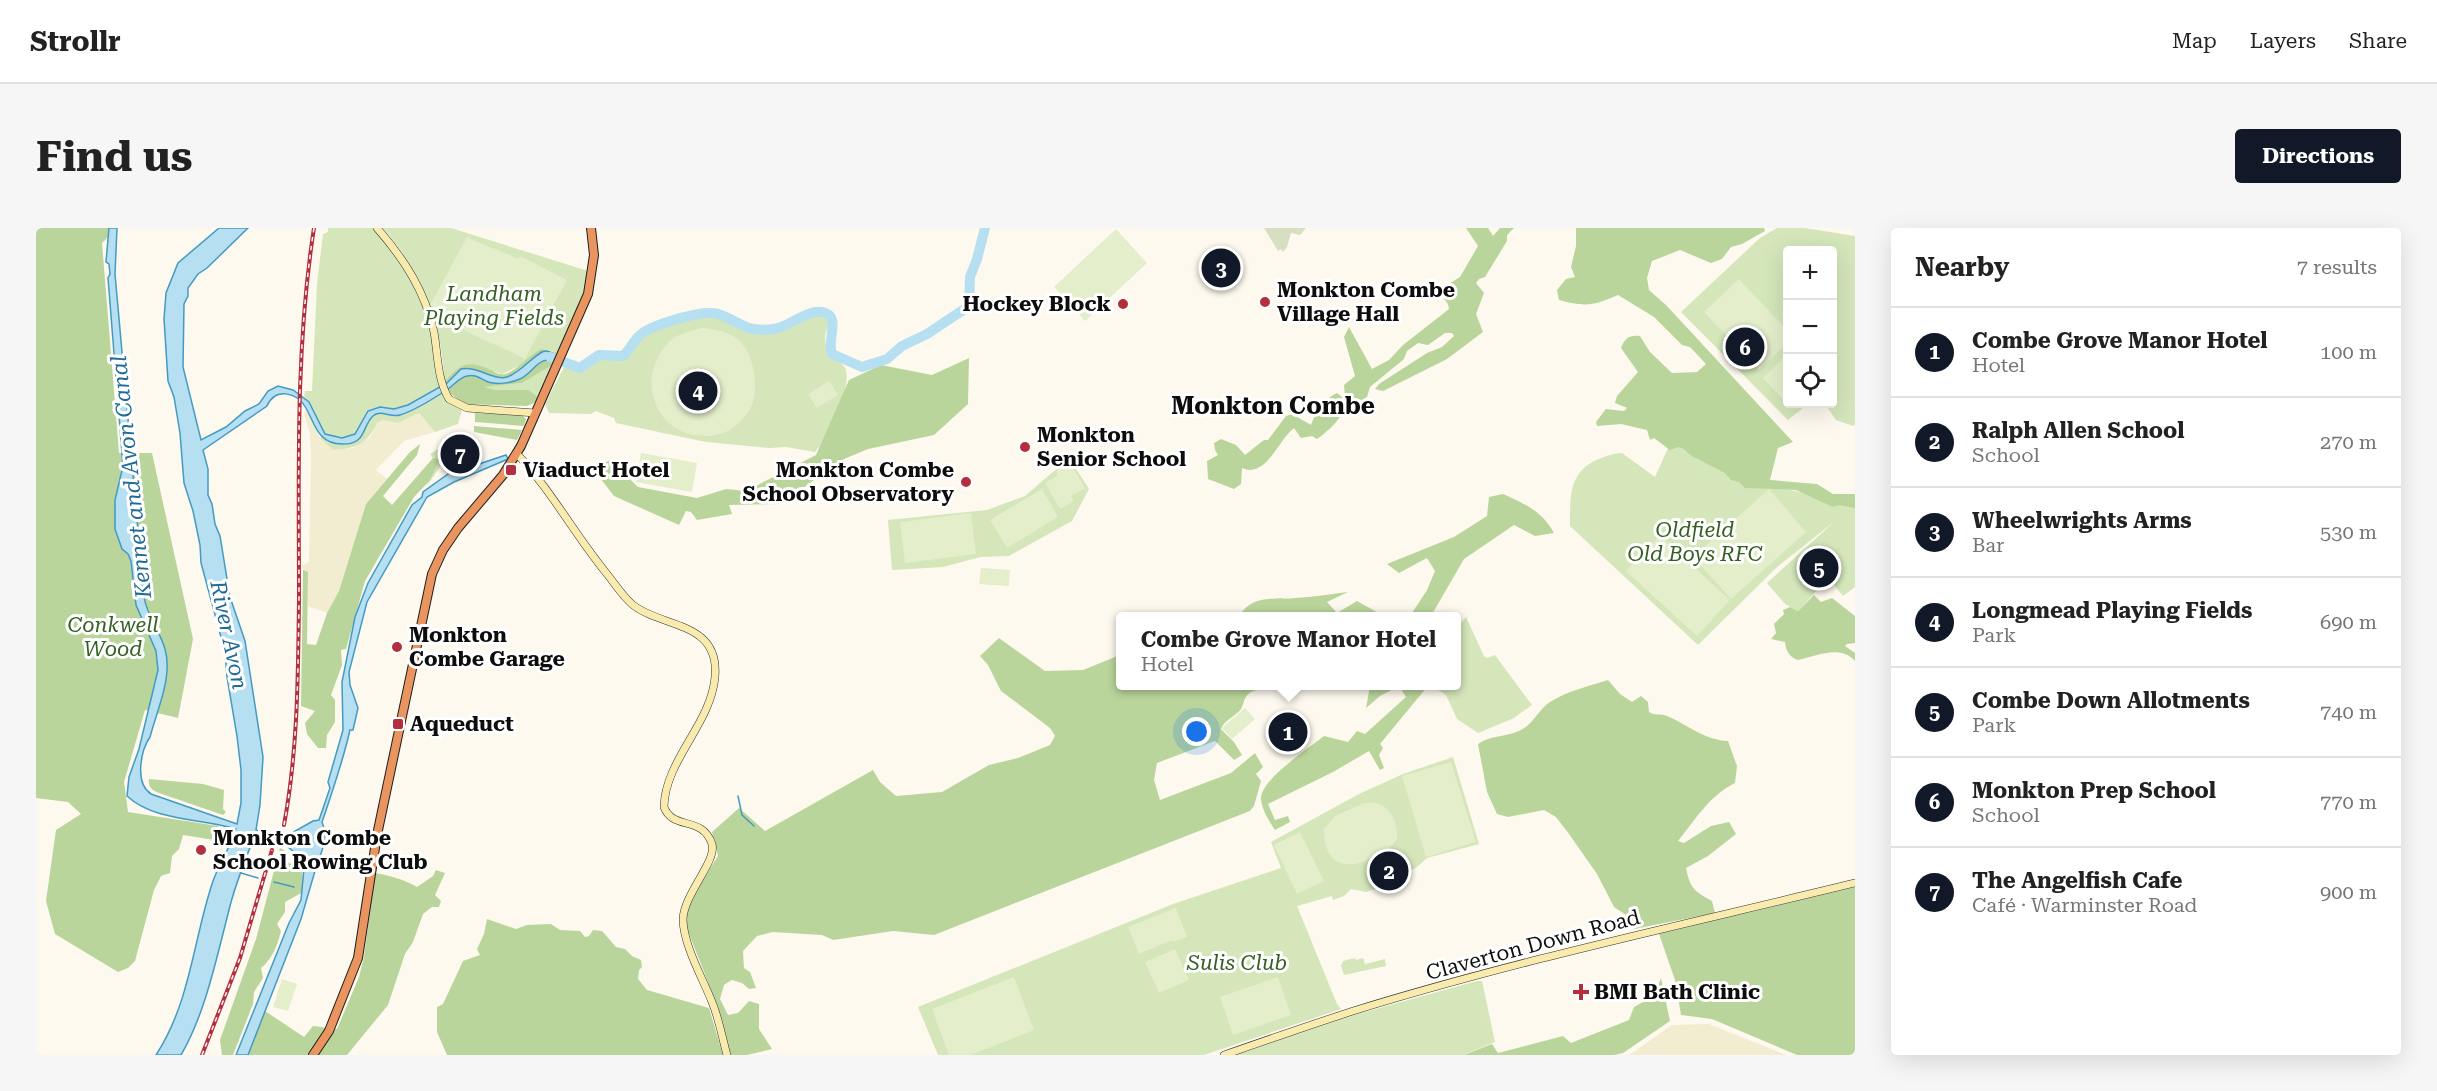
<!DOCTYPE html>
<meta charset="utf-8">
<style>
:root{--surface:#fff;--page:#f6f6f6;--text:#222;--muted:#767676;--line:#e0e0e0;--accent:#111827}
body{margin:0;font-family:"Roboto Serif",serif;background:var(--page);color:var(--text)}
.controls{position:absolute;right:18px;top:18px;display:grid;overflow:hidden;border-radius:6px;box-shadow:0 6px 24px #0002}
.controls button{width:54px;height:54px;display:grid;place-items:center;padding:0;border:0;border-bottom:2px solid var(--line);background:var(--surface);color:var(--text);font:30px sans-serif}
.you{position:absolute;left:1161px;top:504px;width:21px;height:21px;margin:-15px;border:4px solid #fff;border-radius:50%;background:#1a73e8;box-shadow:0 0 0 9px #1a73e833}
.badge{display:grid;place-items:center;width:39px;height:39px;border-radius:50%;background:var(--accent);color:#fff;font-size:20px;font-weight:700}
.pin{position:absolute;translate:-50% -50%;border:3px solid #fff;box-shadow:0 2px 6px #0006}
.popup{position:absolute;left:1080px;top:384px;width:345px;height:78px;box-sizing:border-box;display:grid;place-content:center;border-radius:6px;background:var(--surface);filter:drop-shadow(0 2px 4px #0005);font-size:20px;white-space:nowrap;color:var(--muted)}
.popup b{font-size:22px;color:var(--text)}
.popup::after{content:'';position:absolute;left:50%;top:100%;margin-left:-12px;border:12px solid transparent;border-top-color:var(--surface)}
.list{margin:0;padding:0;list-style:none}
h2{display:flex;justify-content:space-between;align-items:center;height:78px;margin:0;padding:0 24px;font-size:26px}
h2 small{font-size:20px;font-weight:400;color:var(--muted)}
.list li{display:grid;grid-template-columns:39px 1fr auto;gap:18px;align-items:center;box-sizing:border-box;height:90px;padding:0 24px;border-top:2px solid var(--line)}
.list b{display:block;font-size:22px;white-space:nowrap}
.list p{margin:0;font-size:20px;white-space:nowrap;color:var(--muted)}
.list em{font-size:20px;font-style:normal;color:var(--muted)}
.icon{flex:none;width:33px;height:33px;fill:none;stroke:currentColor;stroke-width:2;stroke-linecap:round;stroke-linejoin:round}
.map{position:relative;flex:none;width:1819px;height:827px;overflow:hidden;border-radius:6px}
header{display:flex;align-items:center;gap:36px;box-sizing:border-box;height:84px;padding:0 30px;background:var(--surface);border-bottom:2px solid var(--line)}
header strong{font-size:28px}
nav{display:flex;gap:33px;margin-inline-start:auto;font-size:21px}
.intro{display:flex;align-items:center;justify-content:space-between;box-sizing:border-box;height:144px;padding:0 36px}
h1{margin:0;font-size:42px}
.button{padding:15px 27px;border-radius:6px;background:var(--accent);color:#fff;font-size:21px;font-weight:700}
main{display:flex;gap:36px;padding:0 36px}
aside{flex:1;background:var(--surface);border-radius:6px;box-shadow:0 6px 24px #0002}
.map>svg:first-child{display:block}
</style>
<header>
<strong>Strollr</strong>
<nav><a>Map</a><a>Layers</a><a>Share</a></nav>
</header>
<div class="intro"><h1>Find us</h1><a class="button">Directions</a></div>
<main>
<div class="map">
<svg width="1819" height="827" viewBox="0 0 1819 827">
<rect width="100%" height="100%" fill="#fef9ee"/>
<path fill="#f2ecd0" d="M270 180 284 210 297 222 318 220 334 209 341 195 348 192 362 195 383 185 399 204 368 213 340 242 351 251 330 276 303 363 291 385 272 378V345L267 342 266 337 273 334 275 230 274 206 268 186Z
M1673 796 1750 827H1593L1636 797Z"/>
<path fill="#d4e6ba" d="M292 0H337L367 36 385 71 395 104 404 157 410 173 426 182 422 196 399 204 383 185 362 195 348 192 341 195C330 217 321 220 297 222L284 210 288 205 274 174 268 169 269 163H276L281 56 287 6 292 4Z
M347 0H415L552 43 550 59 521 125 515 123 466 146 456 143 413 149 409 153C407 142 407 131 405 121 398 77 376 33 347 0Z
M1741 0H1769L1819 8V197L1817 198 1800 192 1789 176H1796V22H1752V176H1772L1752 192 1645 84 1724 10Z
M675 84C698 97 717 110 744 102 754 99 784 80 791 92 794 99 789 103 789 109 789 116 791 122 793 128 798 132 808 135 810 142 815 163 792 209 779 224L750 219 733 220 670 214 580 195 578 190 560 183 555 186 513 185 509 176 528 139 548 143 566 130 592 129 599 115 609 103Z
M515 138 502 169 493 162H459L446 159 486 155Z
M420 210 429 220C405 226 405 243 389 259L404 231 397 230 394 226Z
M1636 211 1714 259 1755 262 1819 278V359L1807 368 1794 352 1785 358 1762 383 1749 376 1731 355 1799 293 1741 339 1662 417 1534 298C1534 265 1533 241 1568 229 1574 227 1580 225 1586 225L1619 249Z
M1033 230 1053 261 1036 293 973 328 944 329 907 339 856 342 852 292 951 282 989 268Z
M1430 389 1448 428 1451 430 1459 427 1496 477 1478 490 1442 505 1421 491 1410 467 1396 458H1420V401Z
M1417 529 1443 616 1391 630 1381 639 1361 649 1350 652 1345 659 1330 664 1315 661 1308 668 1297 672 1296 668 1261 678 1301 776 1305 781 1168 827H902L882 779 1137 676 1245 640 1235 614 1323 566 1367 546Z
M1319 730 1320 732 1327 730 1329 736 1349 731 1350 738 1308 747 1305 738 1307 733Z
M1441 753H1446L1459 814 1427 827H1199L1318 787Z"/>
<path fill="#bad59b" d="M0 0H81L66 15 83 225H116L157 411 142 490 109 482 88 554 92 584 182 598 185 602 178 612 147 607 143 621 136 628 134 645 125 648 118 662 99 733 92 740 82 744 19 706 10 673 20 602 45 586 32 574 0 570Z
M1430 0H1452L1457 8 1464 0H1478L1471 7V13L1449 49 1443 51 1440 55 1448 65 1440 86 1447 104 1411 131 1347 163 1339 161 1343 156 1391 125 1406 119 1418 108 1416 105H1409L1392 117 1382 115 1371 123 1368 131 1334 159 1331 169 1326 172 1309 168 1308 157 1319 148 1308 109 1313 99 1336 141 1353 132 1367 117 1413 81 1412 76 1404 66 1405 61 1424 49 1442 18Z
M1540 0H1728L1729 3 1706 16 1695 19 1686 31 1675 35 1644 22 1616 33 1611 50 1613 62 1630 77 1757 214 1742 220 1734 252 1781 256 1797 266H1819V280L1803 277 1797 279 1760 262 1709 260 1703 254 1695 252 1689 245 1654 227 1648 221 1642 219 1634 222 1618 210 1614 212 1611 202 1585 196 1561 198 1560 194 1570 181 1588 183 1591 180 1579 175 1581 168 1602 144 1585 120C1589 110 1593 107 1604 108L1614 124 1636 145 1661 144 1670 136 1654 119 1646 117 1618 89 1582 67C1556 78 1550 79 1523 72L1521 62 1530 51 1539 49 1535 39 1540 18Z
M505 121 521 125 515 138 486 155 448 159 459 162H493L502 169 498 175 491 178 429 176 415 166 409 153C425 136 431 131 455 142 460 145 463 147 469 146 481 143 493 127 505 121Z
M933 130 932 176 898 207 832 221 808 231 744 276 693 277 696 286 661 292 655 284 650 283 643 297 578 268 557 241 574 232 602 259 661 270 690 261 710 263 780 227 813 152 845 137 896 147Z
M1301 165 1310 172C1309 188 1294 202 1281 211L1276 208 1265 210 1258 200C1242 212 1230 251 1206 240L1205 256 1198 261 1172 251 1171 233 1182 227 1179 222 1178 215 1185 211 1200 217 1209 227 1228 212H1232L1250 188 1256 186 1275 197C1280 183 1288 171 1301 165Z
M439 185 486 187 490 191 488 198 439 194Z
M438 198 486 202 481 212 438 204Z
M384 216 381 227 347 268 356 277 397 230 404 231 394 252 378 269 329 353 310 421 305 422 306 437 295 467 299 472V494L291 507 290 520H282L271 506 269 495 279 483 265 478 267 342 272 344 271 416 280 417 291 385 303 363 330 276 374 224Z
M1467 266C1489 276 1506 283 1518 305L1499 308 1478 297 1428 331 1395 388H1374L1391 362 1399 343 1391 330 1363 345 1351 336 1418 309 1451 288 1453 269Z
M1312 364 1291 374 1301 385 1321 373 1348 388H1203C1217 366 1237 372 1259 370 1277 369 1294 366 1312 364Z
M1778 367 1785 374 1796 370 1819 388V415L1811 416 1809 418 1819 425V433C1805 416 1780 428 1762 432 1753 429 1750 423 1749 414L1735 411 1740 405 1738 396 1748 386 1747 382 1754 379 1762 383Z
M963 410 1009 443 1047 442 1084 427V458H1233C1227 462 1221 461 1215 464 1207 469 1209 474 1205 481 1199 489 1189 491 1185 501L1198 514 1206 527 1198 532 1179 513 1121 535 1118 552 1124 572 1195 545 1219 525 1227 539 1220 546 1225 553 1218 578 1214 583 898 707 857 703 797 712 786 707 737 704 721 708 707 723 708 740 714 744 720 760 713 761 706 755 696 752 688 757 684 771 692 787 702 785 713 773 723 776V801L736 821 711 827H694L682 779 651 701V683L661 660 682 628 676 604 703 580 729 603 837 542 844 554 860 568 906 564 953 537 982 530 1014 517 1019 508 1014 500 965 463 952 437 944 428Z
M1572 452 1584 466 1596 474 1605 468 1612 474 1613 484C1619 488 1625 485 1631 488 1652 497 1668 512 1692 513L1701 538 1699 555C1674 567 1659 592 1642 613L1648 615 1675 598 1693 594 1700 606 1672 628 1650 640C1654 660 1658 663 1676 673L1679 685 1598 701 1590 687 1578 679 1561 646 1533 606 1520 589 1508 582 1472 589 1461 586 1451 564 1442 516C1455 507 1469 509 1483 503 1497 497 1502 482 1514 474 1531 463 1553 458 1572 452Z
M1334 458H1390L1391 459 1344 516 1347 520 1343 527 1348 540 1344 542 1333 523 1297 544 1232 576 1239 592 1252 588 1254 594 1239 602C1233 593 1226 582 1225 571 1224 552 1273 520 1288 508L1312 514 1321 503 1329 506 1370 469 1363 458 1344 468 1330 480Z
M113 551 167 556 188 562 187 581 190 584 187 587 123 565C116 562 112 560 113 551Z
M244 620 248 622C250 639 254 633 266 642L267 664 249 674V684L241 696 245 703C241 718 237 730 225 740L227 750 218 764 217 776 197 827H186L184 812 220 711Z
M400 642 409 645 399 667 405 673 403 679H396L387 686 377 714 369 726 352 777 311 827H212L229 783 268 809 277 798 301 801 323 749 328 729 339 645C352 647 370 652 381 659L397 648Z
M1819 659V827H1761L1676 791 1645 787 1639 752 1623 706Z
M451 691 480 701 491 697 515 696 524 702 544 703 549 709 553 708 557 702 566 703 580 719 589 721 596 728 605 732 606 739 603 742 602 751 611 762 673 780 687 827H411L401 804V779L407 776 427 733 444 727 441 721 448 706Z
M1625 750 1634 793 1587 825 1578 827H1428L1456 816 1462 825 1527 808 1535 815 1593 792 1598 779 1618 768Z"/>
<path fill="#d7dec1" d="M1228 0H1270L1264 7 1255 5 1251 19 1247 24 1245 21 1242 23Z"/>
<path fill="#e4eecb" d="M1080 1 1111 35 1049 93 1018 59Z
M431 9C448 18 465 22 482 31L484 28 531 52 489 131C468 119 445 112 425 100 413 93 406 84 394 77Z
M1703 51 1751 102V115L1723 142 1668 84Z
M666 100C703 103 717 119 719 156 720 173 714 185 702 196 692 205 681 208 668 208 617 207 599 148 633 114 642 105 655 103 666 100Z
M1751 126 1752 176H1757L1754 179 1727 150Z
M793 153 802 167 781 180 772 166Z
M605 225 661 235 656 264 600 254Z
M1034 234 1049 260 1035 268 1038 273 1024 281 1009 255 1022 247 1020 242Z
M1006 261 1022 289 971 320 954 292Z
M1733 261 1770 304 1695 371 1657 329Z
M935 285 940 326 869 335 864 294Z
M1624 308 1694 372 1661 408 1590 343Z
M945 340 974 342 973 358 943 356Z
M1209 480 1219 491 1196 511 1186 500Z
M1415 534 1440 614 1390 629 1366 548Z
M1328 575C1351 571 1362 590 1361 611 1354 622 1345 626 1334 631 1307 644 1287 633 1288 601L1299 588Z
M1264 604 1288 653 1261 666 1238 617Z
M1140 680 1151 709 1137 714 1136 712 1103 726 1092 699Z
M1139 721 1153 752 1123 765 1109 734Z
M978 749 998 802 935 827H913L896 781Z
M1242 749 1255 787 1197 807 1184 769Z
M246 751 261 756 252 783 237 779Z"/>
<path fill="#b6e0f2" stroke="#439ac3" stroke-width="1.5" d="M73 0H81L79 46 108 369C111 388 124 403 129 421 137 449 121 482 114 509 105 522 98 555 115 566L201 596 205 575V542L201 508 191 449 189 424 165 335 164 317 157 283 148 255 144 205 138 169 132 153 128 91 130 65 142 35 183 0H212L171 40 162 46 152 60V68L148 76 147 139 165 212 190 199 209 183 223 176 232 163 242 158 257 162 273 174 289 206 306 210 319 206 332 183 344 179 358 181 372 177 411 155 425 141C442 138 458 153 471 149 485 145 502 122 510 123 515 124 520 127 524 128L522 134C502 126 499 144 484 151 475 155 461 157 452 154 444 151 441 146 431 148 424 149 418 157 412 161 400 169 377 183 364 187 355 190 344 181 337 188 330 194 329 205 323 211 318 216 312 216 306 216 282 216 279 196 270 180 261 164 239 159 231 178L167 222 172 241V267L176 276 179 296 184 308 194 369 209 413 227 529 224 577 220 602 247 610 277 593 283 592 294 560 292 554 307 502 306 454 319 389 332 355 376 277 386 269 387 264 412 246 416 238 424 233 426 236 435 232 436 236 427 239 428 241 470 227 472 231 418 254 391 269 331 374 313 444 314 457 322 480 317 502H314C307 533 297 562 286 594 292 607 287 622 281 636L265 691 212 827H200L253 695 265 672 268 640 265 630 246 614 219 607C209 632 198 659 192 686 180 732 169 786 145 827H120C154 775 157 714 176 656 182 637 194 620 200 601 166 590 119 594 91 568L93 549 103 521 122 442 120 423 100 377 95 333 92 326 86 321 79 301V272L87 238 72 50 74 46 73 36 70 34Z"/>
<g fill="none" stroke-linecap="round" stroke-linejoin="round">
<path stroke="#439ac3" stroke-width="1.5" d="M702 568 706 587 718 598
M205 645 222 650
M238 654 258 659"/>
<path stroke="#b6e0f2" stroke-width="10" d="M514 129 544 140 563 127 587 128C595 121 598 110 608 104 621 96 667 81 682 86 706 94 709 105 738 101 755 99 777 75 793 87 802 95 791 113 796 126L826 139 851 131 866 118 891 106 933 78 934 49 941 31 949 0"/>
<g stroke="#2f2f2f" stroke-width="8">
<path id="secondary" d="M341 0C368 31 389 63 398 104 402 127 401 151 413 171L431 180 499 185
M481 226C515 262 539 307 571 346 579 356 587 369 597 377 626 400 684 393 679 449 675 496 629 532 628 579 637 603 666 587 676 616 681 633 648 666 647 691 647 716 667 751 676 774 683 791 686 809 691 827
M1188 827C1231 812 1274 797 1317 783 1482 732 1651 696 1819 655"/>
</g>
<g stroke="#1e1e1e" stroke-width="10">
<path id="highway" d="M277 827 293 803 322 730 341 607 396 346 407 322 422 300 467 247 485 218 552 66 558 27 555 0"/>
</g>
<use href="#secondary" stroke="#f9ebae" stroke-width="7"/>
<use href="#highway" stroke="#ea9460" stroke-width="8"/>
<g stroke="#b32f3f" stroke-width="4">
<path id="rail" d="M248 597C262 522 262 447 263 371 263 248 259 122 278 0
M166 827 204 730 236 622"/>
</g>
<use href="#rail" stroke="#fff" stroke-width="1.5" stroke-dasharray="4.5" stroke-linecap="butt"/>
</g>
<g fill="#b32f3f" stroke="#fff" stroke-width="2">
<circle cx="1229" cy="74" r="6"/>
<circle cx="1087" cy="76" r="6"/>
<circle cx="989" cy="219" r="6"/>
<rect x="469" y="236" width="12" height="12" rx="3"/>
<circle cx="930" cy="254" r="6"/>
<circle cx="361" cy="419" r="6"/>
<rect x="356" y="490" width="12" height="12" rx="3"/>
<circle cx="165" cy="622" r="6"/>
<path d="M1542 755h6v6h6v6h-6v6h-6v-6h-6v-6h6z"/>
</g>
<g text-anchor="middle" dominant-baseline="central" stroke-width="6" stroke-linejoin="round" paint-order="stroke">
<g font-size="21" font-weight="bold" fill="#0d0d0d" stroke="#fff" text-anchor="start">
<text x="1241" y="62">Monkton Combe<tspan x="1241" dy="24">Village Hall</tspan></text>
<text x="1075" y="76" text-anchor="end">Hockey Block</text>
<text x="1001" y="207">Monkton<tspan x="1001" dy="24">Senior School</tspan></text>
<text x="487" y="242">Viaduct Hotel</text>
<text x="918" y="242" text-anchor="end">Monkton Combe<tspan x="918" dy="24">School Observatory</tspan></text>
<text x="373" y="407">Monkton<tspan x="373" dy="24">Combe Garage</tspan></text>
<text x="374" y="496">Aqueduct</text>
<text x="177" y="610">Monkton Combe<tspan x="177" dy="24">School Rowing Club</tspan></text>
<text x="1558" y="764">BMI Bath Clinic</text>
</g>
<g font-size="21" font-style="italic" fill="#346022" stroke="#fff">
<text x="458" y="66">Landham<tspan x="458" dy="24">Playing Fields</tspan></text>
<text x="1659" y="302">Oldfield<tspan x="1659" dy="24">Old Boys RFC</tspan></text>
<text x="77" y="397">Conkwell<tspan x="77" dy="24">Wood</tspan></text>
<text x="1201" y="735">Sulis Club</text>
</g>
<g font-size="21" fill="#0d0d0d" stroke="#fff">
<text transform="translate(1497 717) rotate(-15)">Claverton Down Road</text>
</g>
<g font-size="22" font-style="italic" fill="#1f6b96" stroke="#fff">
<text transform="translate(95 249) rotate(-96)">Kennet and Avon Canal</text>
<text transform="translate(193 407) rotate(78)">River Avon</text>
</g>
<g font-size="24" font-weight="bold" fill="#0d0d0d" stroke="#fff">
<text x="1237" y="178">Monkton Combe</text>
</g>
</g>
</svg>
<div class="controls">
<button>+</button>
<button>−</button>
<button><svg class="icon" aria-label="locate" viewBox="0 0 24 24"><circle cx="12" cy="12" r="6"/><path d="M12 2v4M12 18v4M2 12h4M18 12h4"/></svg></button>
</div>
<div class="you"></div>
<div class="pin badge" style="left:1252px;top:504px">1</div>
<div class="popup"><b>Combe Grove Manor Hotel</b>Hotel</div>
<div class="pin badge" style="left:1353px;top:643px">2</div>
<div class="pin badge" style="left:1185px;top:40px">3</div>
<div class="pin badge" style="left:662px;top:163px">4</div>
<div class="pin badge" style="left:1783px;top:340px">5</div>
<div class="pin badge" style="left:1709px;top:119px">6</div>
<div class="pin badge" style="left:424px;top:226px">7</div>
</div>
<aside>
<h2>Nearby<small>7 results</small></h2>
<ul class="list">
<li><span class="badge">1</span><div><b>Combe Grove Manor Hotel</b><p>Hotel</p></div><em>100 m</em></li>
<li><span class="badge">2</span><div><b>Ralph Allen School</b><p>School</p></div><em>270 m</em></li>
<li><span class="badge">3</span><div><b>Wheelwrights Arms</b><p>Bar</p></div><em>530 m</em></li>
<li><span class="badge">4</span><div><b>Longmead Playing Fields</b><p>Park</p></div><em>690 m</em></li>
<li><span class="badge">5</span><div><b>Combe Down Allotments</b><p>Park</p></div><em>740 m</em></li>
<li><span class="badge">6</span><div><b>Monkton Prep School</b><p>School</p></div><em>770 m</em></li>
<li><span class="badge">7</span><div><b>The Angelfish Cafe</b><p>Café · Warminster Road</p></div><em>900 m</em></li>
</ul>
</aside>
</main>
